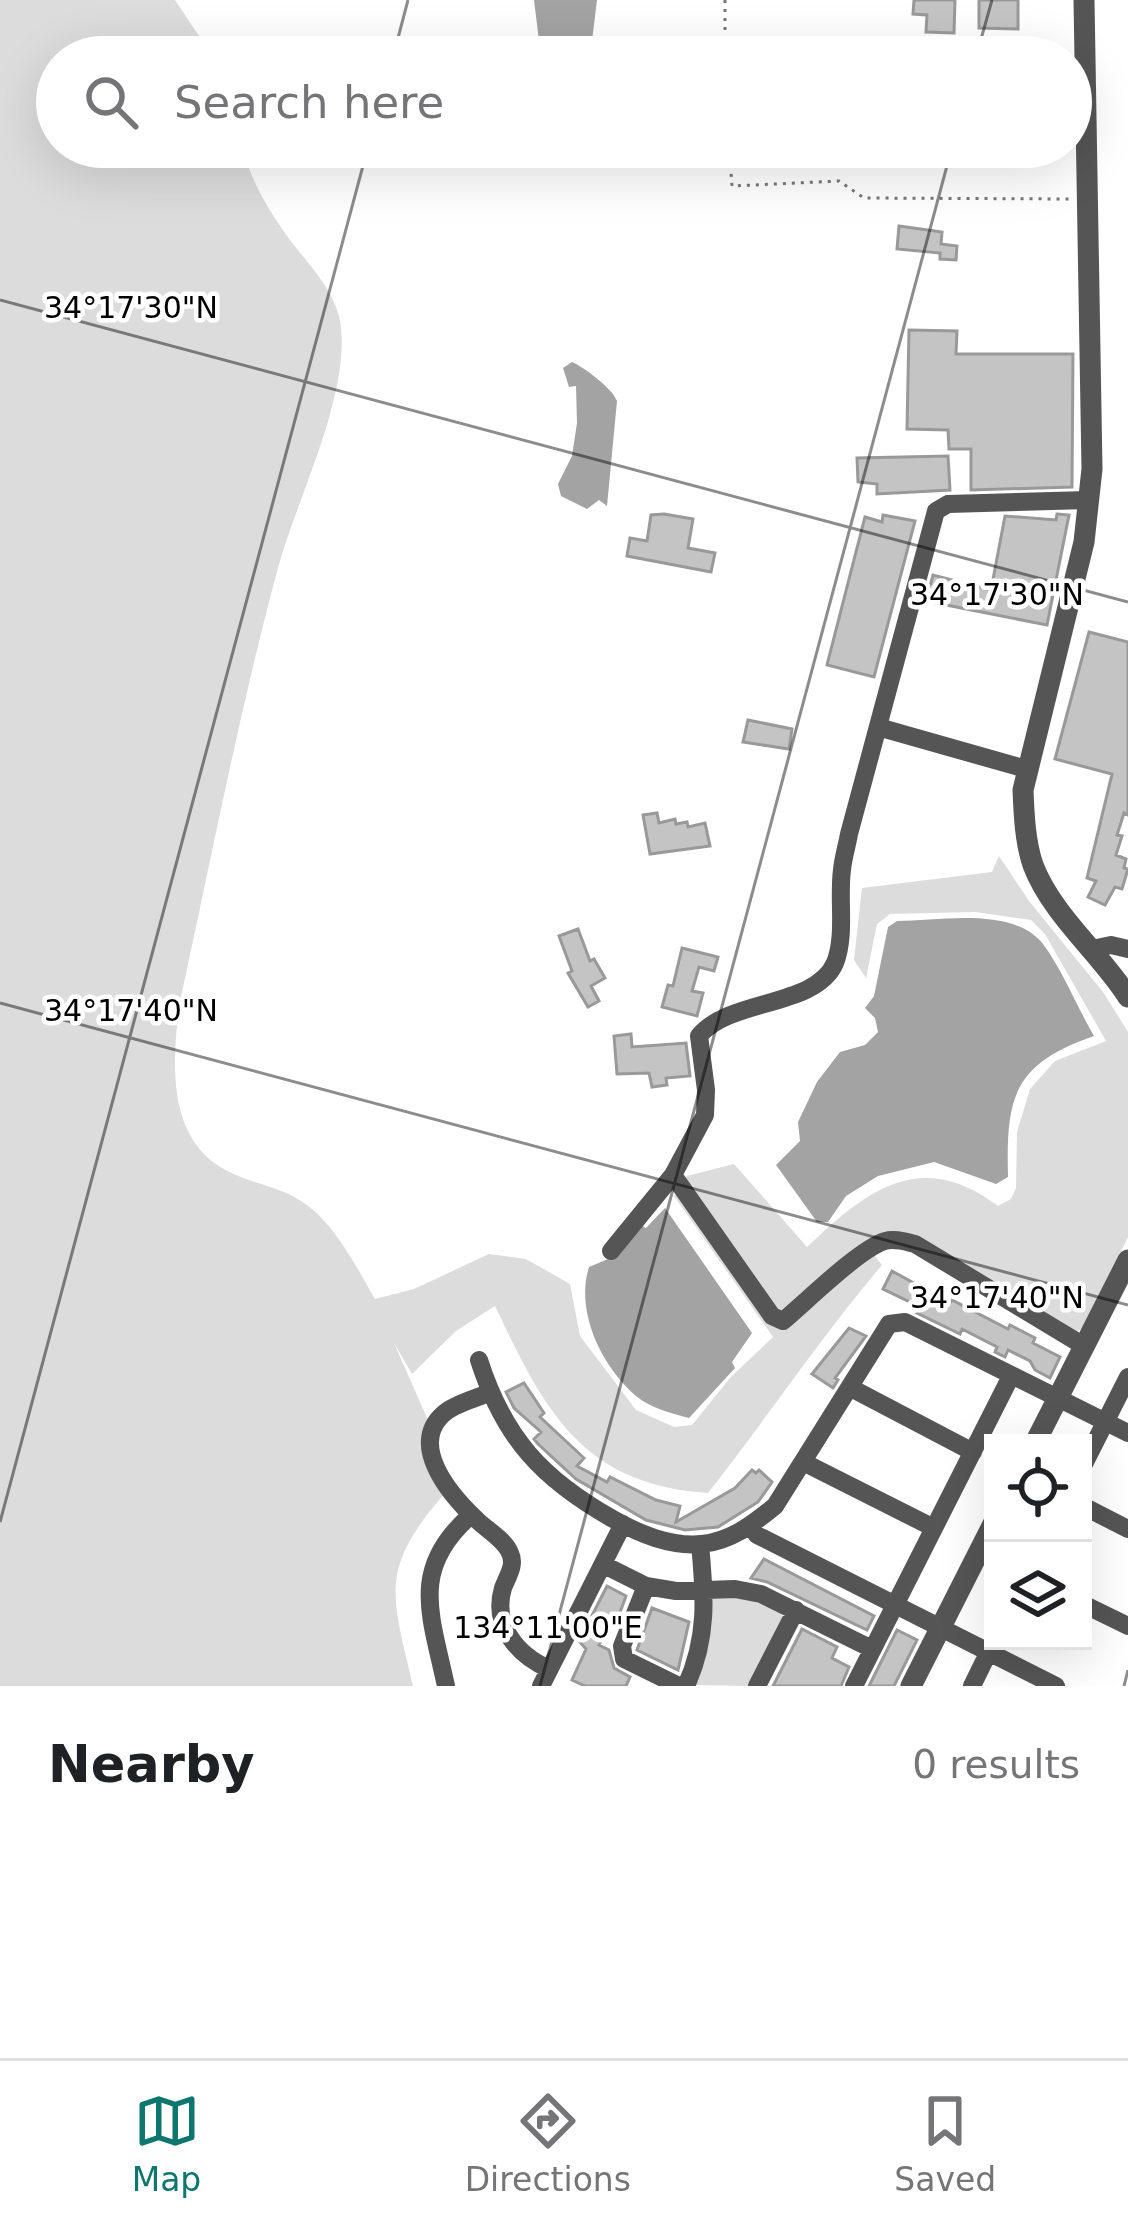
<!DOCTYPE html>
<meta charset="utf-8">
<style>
:root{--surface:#fff;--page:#f2f2f2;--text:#202124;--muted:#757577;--line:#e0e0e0;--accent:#0f766e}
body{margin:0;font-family:"DejaVu Sans",sans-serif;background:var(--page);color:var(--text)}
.controls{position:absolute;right:36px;bottom:36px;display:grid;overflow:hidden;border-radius:0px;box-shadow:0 12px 48px #0002}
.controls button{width:108px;height:108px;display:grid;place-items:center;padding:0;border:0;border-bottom:3px solid var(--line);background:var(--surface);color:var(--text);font:60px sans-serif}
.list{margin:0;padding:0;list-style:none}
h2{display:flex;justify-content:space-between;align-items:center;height:156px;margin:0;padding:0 48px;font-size:51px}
h2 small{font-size:39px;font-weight:400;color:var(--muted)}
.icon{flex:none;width:66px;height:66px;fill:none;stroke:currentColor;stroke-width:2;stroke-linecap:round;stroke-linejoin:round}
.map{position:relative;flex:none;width:1128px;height:1686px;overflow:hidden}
.search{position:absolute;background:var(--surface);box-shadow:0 12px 48px #0002;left:36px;right:36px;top:36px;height:132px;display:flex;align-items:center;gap:30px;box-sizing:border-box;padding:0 42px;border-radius:66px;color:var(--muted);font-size:45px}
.sheet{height:372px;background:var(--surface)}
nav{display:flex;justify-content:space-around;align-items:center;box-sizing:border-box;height:168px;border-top:3px solid var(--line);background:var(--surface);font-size:33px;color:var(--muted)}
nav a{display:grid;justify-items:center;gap:6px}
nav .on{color:var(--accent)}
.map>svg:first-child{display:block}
</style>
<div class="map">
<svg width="1128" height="1686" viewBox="0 0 1128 1686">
<rect width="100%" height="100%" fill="#fff"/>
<path fill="#dcdcdc" d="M0 0H175L213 57H57V147H242C251 180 267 208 287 236 306 262 334 288 340 321 352 392 297 498 278 568 239 712 211 860 179 1006 172 1068 166 1146 236 1175 259 1185 284 1188 304 1203 335 1224 357 1268 375 1299L414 1289 489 1254 526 1259 570 1284 580 1336 636 1410 674 1427 692 1425 730 1378 773 1337 674 1196 687 1176 734 1164 807 1247C866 1191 920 1147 998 1206L1011 1199 1016 1188 1017 1132 1030 1089 1055 1061 1106 1041 1045 934 1031 920 975 912 890 914 877 924 866 978 854 960 862 888 992 872 999 856 1029 901 1103 992 1128 1032V1237L1083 1328 1073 1334 913 1239 868 1247 882 1265C820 1338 767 1418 708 1493 581 1485 544 1409 495 1306L456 1331 412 1374 394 1343 427 1418 422 1444 445 1493C378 1570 392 1594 413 1686H0Z
M710 1597 755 1599 781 1611 783 1620 749 1686 691 1685C702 1656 716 1629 710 1597Z"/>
<path fill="#a3a3a3" d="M534 0H597L590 57H541Z
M572 362C585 368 612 388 617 401L607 506 599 500 587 509 561 496 558 484 572 456 577 423 576 386 569 387 563 368Z
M897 921C939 921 1013 906 1043 944 1063 971 1077 1007 1094 1036 1013 1064 1006 1097 1008 1177L996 1184 934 1162 878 1176 846 1196 828 1222H817L776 1165 800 1141 798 1122 817 1082 840 1052 865 1045 878 1032 875 1018 865 1008 874 996 888 927Z
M665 1208 752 1333 732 1362 735 1368 689 1418C671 1413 652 1409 636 1396 601 1366 575 1311 589 1267L620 1254 641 1225 646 1228Z"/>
<path fill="#c4c4c4" stroke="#999" stroke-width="3" d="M914 0H955L954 33 926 32 927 15 913 14Z
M979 0H1018V29L979 28Z
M899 226 942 232 941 244 957 246 956 260 940 259V253L897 249Z
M909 330 957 331 956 354H1073L1072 487 971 490V449H949L948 430 907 429Z
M948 456 950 490 877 494V484L858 482 857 458Z
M664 514 693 519 688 548 715 553 711 572 627 556 630 538 647 541 651 515Z
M1057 514 1069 515 1047 625 926 601 933 575 991 590 1005 516 1056 520Z
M883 515 915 521 874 677 827 665 865 517 882 522Z
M1089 632 1128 642V815L1124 813 1117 835 1122 836 1116 855 1126 859 1124 868 1128 869 1122 889 1115 887 1105 905 1088 897 1096 881 1087 878 1112 774 1055 759Z
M748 720 792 729 789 749 743 742Z
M657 813 659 823 675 819 676 824 687 822 688 827 705 823 710 846 650 854 643 815Z
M578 929 590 961 594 959 605 978 591 986 599 1001 588 1007 568 973 572 971 559 936Z
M682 948 718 957 714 971 699 967 692 991 703 993 697 1016 662 1007 668 985 673 986Z
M631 1034 632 1047 686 1043 690 1076 666 1078 667 1085 652 1087 649 1073 617 1074 614 1036Z
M892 1271 950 1303 952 1300 1008 1329 1010 1325 1035 1338 1033 1343 1060 1357 1050 1378 1035 1370 1030 1361 1008 1350 1005 1357 995 1352 997 1347 962 1329 960 1334 917 1313 920 1307 883 1289Z
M849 1328 866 1336 835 1378 838 1380 833 1388 812 1374Z
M524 1383 544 1413 540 1417 584 1458 577 1466 607 1482 610 1477 656 1500 680 1506 676 1522 735 1488 752 1470 756 1473 759 1470 772 1482 758 1502 718 1527 685 1530 646 1520 576 1479 538 1444 534 1439 541 1432 514 1408 506 1392Z
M764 1559 874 1616 867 1630 767 1582 751 1578Z
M607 1586 626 1596 615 1626 610 1623 599 1645 609 1650 614 1668 630 1677 626 1686H585L572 1680 586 1649 579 1641Z
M652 1608 689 1622 678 1670 637 1650Z
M802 1629 837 1647 832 1658 849 1667 841 1686H773Z
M897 1630 917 1640 894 1686H869Z"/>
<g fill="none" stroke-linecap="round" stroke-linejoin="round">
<path stroke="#777" stroke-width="3" stroke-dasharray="3 6" stroke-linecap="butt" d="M725 57V0
M729 147 732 186 839 181 864 198 1070 199"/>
<path stroke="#555" stroke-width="18" d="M878 727 1026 769
M1092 949 1111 945 1128 949
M611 1251 673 1175
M1084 1346 915 1244C906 1242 895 1238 885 1241 859 1249 806 1302 783 1321L772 1316 673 1175 705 1115 706 1090 699 1036C730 998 815 1008 835 963 846 935 838 899 842 870 843 858 847 846 849 834L936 511 948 504 1088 500
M479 1360C504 1438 542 1479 613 1519 640 1534 670 1547 702 1544 731 1541 753 1524 775 1506L889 1324 905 1322 1128 1433
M851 1388 973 1452
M489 1393C476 1398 458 1403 447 1411 405 1442 450 1495 477 1520 487 1530 505 1540 510 1553 516 1565 507 1577 503 1588 492 1625 517 1655 549 1669
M805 1463 934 1528
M1083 1466 1128 1377
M1083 1506 1128 1529
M751 1526 757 1535 1056 1686
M604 1565 646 1586 676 1591 735 1589 761 1594 872 1649
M646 1586 622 1646 624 1659 679 1686
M1083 1604 1128 1626
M446 1686C431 1615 409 1569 471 1515
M541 1686 623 1524
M686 1686C708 1638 705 1596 700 1544
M757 1686 796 1610
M854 1686 1011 1376
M972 1686 994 1641"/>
<path stroke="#555" stroke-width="21" d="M1084 0 1092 469 1084 542 1023 790C1024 815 1025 841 1033 865 1052 915 1100 953 1128 997
M1035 1443 1128 1260
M911 1686 993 1524"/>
</g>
<path fill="none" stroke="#000" stroke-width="3" stroke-opacity="0.45" d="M393 57 408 0M976 57 992 0M0 300 1128 602M0 1003 1128 1305M0 1522 368 147M540 1686 952 147M1124 1686 1128 1670"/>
<g font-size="30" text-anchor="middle" fill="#000" stroke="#fff" stroke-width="9" stroke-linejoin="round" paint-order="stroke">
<text x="131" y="318">34°17'30"N</text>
<text x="997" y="605">34°17'30"N</text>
<text x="131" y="1021">34°17'40"N</text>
<text x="997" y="1308">34°17'40"N</text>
<text x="548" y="1638">134°11'00"E</text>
</g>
</svg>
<div class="controls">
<button><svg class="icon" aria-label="locate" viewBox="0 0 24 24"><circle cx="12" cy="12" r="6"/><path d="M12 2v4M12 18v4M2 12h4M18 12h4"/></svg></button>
<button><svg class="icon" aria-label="layers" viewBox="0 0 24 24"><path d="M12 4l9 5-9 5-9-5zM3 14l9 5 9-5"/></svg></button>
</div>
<div class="search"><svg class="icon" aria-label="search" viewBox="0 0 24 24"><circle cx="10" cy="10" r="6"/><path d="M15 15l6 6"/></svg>Search here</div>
</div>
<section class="sheet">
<h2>Nearby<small>0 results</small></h2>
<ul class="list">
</ul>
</section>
<nav>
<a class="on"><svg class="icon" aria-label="map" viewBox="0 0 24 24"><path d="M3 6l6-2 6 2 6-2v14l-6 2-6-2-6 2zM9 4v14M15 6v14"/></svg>Map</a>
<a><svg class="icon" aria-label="directions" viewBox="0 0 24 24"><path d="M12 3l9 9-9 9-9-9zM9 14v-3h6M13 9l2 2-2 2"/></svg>Directions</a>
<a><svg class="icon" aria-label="saved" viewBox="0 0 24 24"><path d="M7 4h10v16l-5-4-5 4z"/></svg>Saved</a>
</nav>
